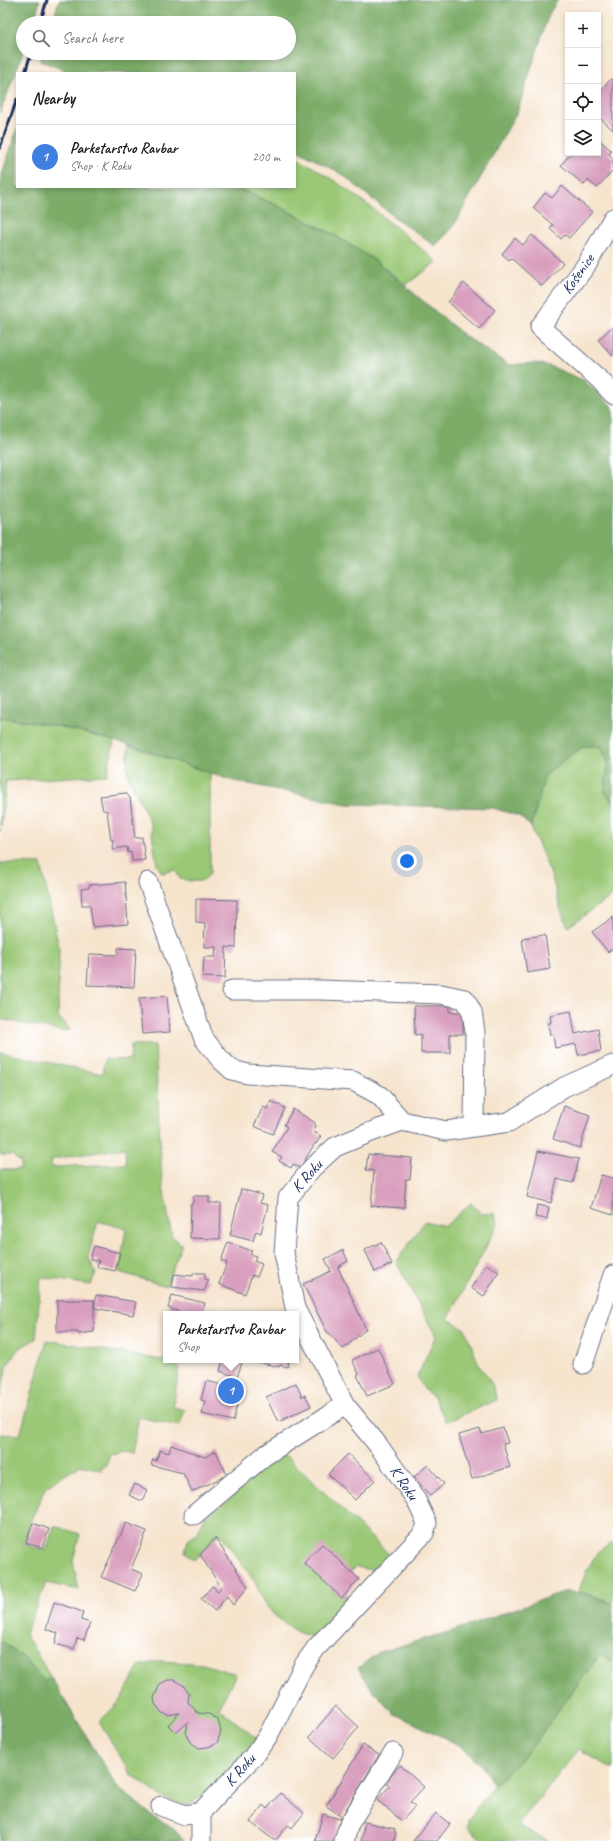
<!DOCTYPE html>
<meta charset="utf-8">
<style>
:root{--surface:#fff;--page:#f2f2f2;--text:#202124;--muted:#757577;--line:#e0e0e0;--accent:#0b8043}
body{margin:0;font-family:Caveat,sans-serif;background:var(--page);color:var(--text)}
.controls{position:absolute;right:12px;top:12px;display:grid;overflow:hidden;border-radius:0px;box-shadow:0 2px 6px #0003}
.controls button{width:36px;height:36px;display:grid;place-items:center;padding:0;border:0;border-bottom:1px solid var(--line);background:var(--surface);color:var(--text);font:20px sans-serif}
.you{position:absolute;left:407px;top:861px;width:14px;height:14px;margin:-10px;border:3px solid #fff;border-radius:50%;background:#1a73e8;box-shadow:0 0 0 6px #1a73e833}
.badge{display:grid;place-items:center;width:26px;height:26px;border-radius:50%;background:var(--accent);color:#fff;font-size:13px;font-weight:700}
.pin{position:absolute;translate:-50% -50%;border:2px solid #fff;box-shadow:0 1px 4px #0006}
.popup{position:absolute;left:163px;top:1311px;width:136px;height:52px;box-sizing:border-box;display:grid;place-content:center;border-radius:0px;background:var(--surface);filter:drop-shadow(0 1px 3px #0005);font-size:13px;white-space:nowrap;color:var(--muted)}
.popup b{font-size:15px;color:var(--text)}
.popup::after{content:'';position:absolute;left:50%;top:100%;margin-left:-8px;border:8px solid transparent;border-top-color:var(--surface)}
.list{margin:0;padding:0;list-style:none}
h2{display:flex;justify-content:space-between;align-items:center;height:52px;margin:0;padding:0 16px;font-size:17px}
h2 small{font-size:13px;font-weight:400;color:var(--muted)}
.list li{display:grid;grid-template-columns:26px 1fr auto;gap:12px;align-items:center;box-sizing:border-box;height:64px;padding:0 16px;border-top:1px solid var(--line)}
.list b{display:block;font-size:15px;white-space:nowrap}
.list p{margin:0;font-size:13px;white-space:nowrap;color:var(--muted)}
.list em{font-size:13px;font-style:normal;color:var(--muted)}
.icon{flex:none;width:22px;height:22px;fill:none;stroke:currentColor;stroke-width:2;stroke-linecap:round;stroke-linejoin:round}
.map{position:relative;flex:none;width:613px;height:1841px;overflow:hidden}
.search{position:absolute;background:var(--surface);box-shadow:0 2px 6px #0003;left:16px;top:16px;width:280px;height:44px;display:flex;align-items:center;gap:10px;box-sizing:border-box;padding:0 14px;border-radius:22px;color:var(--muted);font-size:15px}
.panel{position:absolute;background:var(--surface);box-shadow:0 2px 6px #0003;left:16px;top:72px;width:280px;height:116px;border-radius:0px}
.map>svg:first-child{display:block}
</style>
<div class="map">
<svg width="613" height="1841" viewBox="0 0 613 1841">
<rect width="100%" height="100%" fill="#fff"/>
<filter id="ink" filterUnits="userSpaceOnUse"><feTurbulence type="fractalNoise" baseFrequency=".025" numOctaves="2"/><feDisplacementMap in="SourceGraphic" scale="8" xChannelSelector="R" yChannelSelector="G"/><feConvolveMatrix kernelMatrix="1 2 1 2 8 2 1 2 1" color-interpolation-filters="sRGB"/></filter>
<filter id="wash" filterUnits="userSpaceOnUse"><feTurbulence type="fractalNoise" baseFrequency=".012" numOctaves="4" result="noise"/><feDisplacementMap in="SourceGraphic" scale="16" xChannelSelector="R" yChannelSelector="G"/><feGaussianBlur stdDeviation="0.9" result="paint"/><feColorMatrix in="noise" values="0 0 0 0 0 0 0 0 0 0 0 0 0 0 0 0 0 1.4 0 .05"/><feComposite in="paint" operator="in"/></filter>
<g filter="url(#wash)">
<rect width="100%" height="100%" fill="#f6e4cd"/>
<path fill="#9ac876" stroke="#5a7c6a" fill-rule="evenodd" d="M295 157C348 185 392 224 437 262L406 285 373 259 331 233 276 205 234 187H295Z
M0 717 57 726 114 741 107 775 6 781 0 832Z
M129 745 210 773V874C201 885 192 881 180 879L175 870 162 873 157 865 150 822 128 776 127 766Z
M585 746 602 747 608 763 605 792 613 803V895L568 927 560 908 552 877 531 827 545 775 569 756Z
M0 863 41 864 59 947 58 1016 70 1030 61 1031 0 1019Z
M131 1045H155L162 1180 172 1237 182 1244 166 1286 119 1272 126 1229 98 1221 88 1257 96 1272 91 1285 41 1277 36 1339 19 1348 7 1366 0 1398V1169L9 1170 21 1169V1162L15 1158 13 1155H0V1052L102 1074 105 1059 130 1060ZM125 1148 126 1164 51 1167 52 1159Z
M471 1203 481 1214 494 1213 498 1224 448 1319 465 1329 479 1365 492 1384 497 1400 446 1422 434 1397 424 1389 417 1376 436 1336 396 1262 425 1221 445 1226Z
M47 1340 179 1363 178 1378 173 1407 185 1410 179 1426 139 1417 132 1453 123 1451 110 1454 106 1465 101 1470 81 1465 46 1487 31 1520 24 1545 46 1550 54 1526 80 1534 73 1561 79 1590 46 1583 25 1634 51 1678 44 1681 23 1657 0 1640V1434L20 1435Z
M284 1454 392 1557C376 1575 378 1571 356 1567L331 1589 338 1594H345L347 1596V1600L327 1619 326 1625 315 1638 297 1632 274 1615 264 1603 255 1582 220 1533 194 1560 185 1552 188 1540 198 1533 204 1516 227 1501 270 1461Z
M613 1542V1604L595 1596 578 1592 587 1570 598 1551Z
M601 1653 613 1662V1769L579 1749 518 1825 548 1841H484L467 1827 468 1820 494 1785 528 1752Z
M161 1661 203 1664 236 1674 219 1708 258 1740 207 1793 186 1806 160 1796 131 1774 99 1722 121 1700 139 1666Z"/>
<path fill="#7bac67" stroke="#4b6e62" d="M0 0H40L34 23H23V53L0 113Z
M59 0H558L549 14 517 112 452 229 435 246 393 216 343 175 295 149V73H73L40 61 42 53H289V23H52Z
M17 129V187H234L276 205 331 233 373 259 465 336 509 365 535 363 550 366 583 380 613 407V803L605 792 608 763 602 747 585 746 569 756 545 775 531 827 519 816 493 808 346 804 230 780 129 745 57 726 0 717V180Z
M563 1592C582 1591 596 1596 613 1604V1662L600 1654 528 1752 494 1785 481 1765 459 1745 393 1713 371 1688 358 1668 379 1652 455 1630Z
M0 1640 23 1657 44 1681 51 1678 117 1786 150 1814 175 1830 184 1841H0Z"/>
<g id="blocks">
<path fill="#d99fbe" d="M611 79 613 81V130L598 116V93Z
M598 139 612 151 609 154 613 158V170L597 188 588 180 584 185 561 165 571 153H598Z
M562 186 592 212 569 238 565 235 561 239 550 229 553 225 533 208 545 193 552 198Z
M532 235 563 263 542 286 511 258 509 260 502 254 515 238 523 245Z
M464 283 495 310 479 329 448 302Z
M613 326V356L598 340Z
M126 793 130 798 135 838 142 837 145 860 132 861 131 852 128 853 127 847 112 849 113 839 111 840 107 811 103 810 100 796Z
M125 882 128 924 93 927 90 905H82L81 889 89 888V885Z
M196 899 237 900 236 948 226 947 225 978 203 977 204 957H215L216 947H204L205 923 196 922Z
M613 917V948L608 952 592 932Z
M545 935 550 969 527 973 522 938Z
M118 948 136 949 134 987 87 985 89 954 118 955Z
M167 996 170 1032 142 1034 139 998Z
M414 1006H450V1012H463V1034H450V1053H421V1034L415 1035Z
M571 1011 575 1034 598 1029 601 1051 578 1055 576 1044 555 1048 553 1034 550 1035 548 1023H551L550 1015Z
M271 1101 285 1108 273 1134 254 1126 263 1107 267 1109Z
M564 1106 590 1115 580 1148 553 1139Z
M293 1109 314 1122 316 1126 314 1132 321 1136 316 1144 315 1143 300 1168 293 1164 291 1168 279 1161 282 1157 272 1152 287 1127 284 1125Z
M538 1151 579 1159 573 1183 557 1179 551 1203 527 1197Z
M368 1154 412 1158 410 1179H406L404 1208 371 1206 374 1171 366 1170Z
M601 1175 613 1178V1215L591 1208Z
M241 1189 262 1195 260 1203 268 1205 261 1233 256 1231 253 1241 230 1235Z
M193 1196H209V1203H221L220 1239 190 1238 191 1203H193Z
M537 1205 549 1207 547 1219 535 1217Z
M228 1242 252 1251 250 1254 256 1256 254 1261 262 1264 257 1277 252 1275 245 1294 219 1284 227 1263 221 1261Z
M381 1242 392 1264 375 1272 365 1250Z
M94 1246 120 1253 115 1271 97 1267 99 1261 90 1259Z
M343 1250 348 1261 338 1267 366 1329 343 1349 328 1332H327L303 1284 331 1271 325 1259Z
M486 1264 499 1272 484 1296 471 1288Z
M193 1273H205V1279L209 1280 204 1291 172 1287 174 1274 193 1276Z
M96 1295 136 1302 133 1315 94 1308Z
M172 1295 205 1303 201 1314H180L181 1312 168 1308Z
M57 1300H94V1332L78 1334V1332H57Z
M378 1348 395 1384 367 1396 357 1375 359 1374 352 1360Z
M223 1360H243L237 1377 220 1371Z
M289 1360 288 1367 280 1365 279 1367 254 1361Z
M206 1381 241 1389 233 1421 202 1414 205 1401 201 1400Z
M296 1383 302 1397 305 1395 311 1406 278 1422 266 1397Z
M503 1428 508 1443 503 1444 510 1467 472 1479 459 1435 480 1429 482 1434Z
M171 1445 205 1457 216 1451 227 1475 192 1492 183 1473 151 1465 153 1459 156 1461 160 1450 169 1453Z
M348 1454 375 1480 355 1500 328 1474Z
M428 1465 444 1484 430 1496 414 1477Z
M135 1484 147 1490 142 1501 129 1495Z
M33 1523 49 1529 42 1548 26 1543Z
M126 1523 147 1531 131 1569 143 1574 135 1591 101 1577Z
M215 1538 248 1587 233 1605 227 1596 215 1611 201 1599 212 1586 218 1591 221 1587 200 1555Z
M322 1544 359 1579 342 1598 304 1563Z
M54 1602 83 1612 81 1620 90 1623 84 1640 77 1638 74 1649 55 1644 58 1633 46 1629Z
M168 1680H174L183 1685 189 1694 188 1702 198 1713 209 1714 218 1720 221 1731 217 1743 208 1747 199 1748 190 1742 186 1734 188 1722 176 1733 168 1725 179 1713 168 1715 162 1713 155 1704 154 1698 160 1684Z
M336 1706 359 1727 333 1758 309 1737Z
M363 1745 379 1755 342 1816 326 1806Z
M400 1765 424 1787 410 1802 415 1806 402 1821 377 1800 390 1786 386 1782Z
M280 1793 304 1813 292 1828 288 1825 275 1841 250 1822 263 1805 267 1809Z
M436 1813 450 1824 437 1841H413Z
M323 1814 340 1819 334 1841H315Z
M365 1822 395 1829 394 1831 396 1832 394 1841H361Z"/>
</g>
</g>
<g filter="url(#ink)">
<use href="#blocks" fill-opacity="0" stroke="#686e85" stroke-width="1"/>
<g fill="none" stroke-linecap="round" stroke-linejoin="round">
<g stroke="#686e85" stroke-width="21">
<path id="minor" d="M613 218 587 264 540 327 600 380 613 394
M148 882 204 1039 221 1060 232 1070 248 1074 353 1081 379 1095 402 1121
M232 990H320L441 994 465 999 472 1012 475 1032 474 1127
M583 1364 613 1275
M194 1515 264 1456 345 1405
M161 1806 185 1815 201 1812 252 1758 268 1736 304 1665 316 1648 424 1533 427 1523 415 1498 378 1445 345 1405 295 1308 284 1253 288 1198 312 1168 335 1147 371 1132 402 1121 446 1131 509 1122 564 1087 613 1065
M201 1841V1812
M344 1841 349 1824 393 1753"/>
</g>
<use href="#minor" stroke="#fff" stroke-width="19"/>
<path stroke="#1b2f5e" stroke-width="3" d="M40 23 47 0
M25 73 31 53
M0 148 17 99"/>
</g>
</g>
<g text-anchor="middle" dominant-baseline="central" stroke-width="3" stroke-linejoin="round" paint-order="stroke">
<g font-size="16" fill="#1b2f5e" stroke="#fff">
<text transform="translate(578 274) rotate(-55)">Košenice</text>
<text transform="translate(307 1176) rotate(-48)">K Roku</text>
<text transform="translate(404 1483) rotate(56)">K Roku</text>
<text transform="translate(240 1770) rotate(-48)">K Roku</text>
</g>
</g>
</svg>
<div class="controls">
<button>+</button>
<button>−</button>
<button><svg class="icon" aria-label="locate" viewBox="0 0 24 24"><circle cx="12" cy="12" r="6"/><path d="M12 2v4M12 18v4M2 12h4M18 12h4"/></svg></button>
<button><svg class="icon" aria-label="layers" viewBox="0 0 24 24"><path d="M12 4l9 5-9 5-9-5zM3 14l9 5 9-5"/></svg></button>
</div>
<div class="you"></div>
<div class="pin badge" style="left:231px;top:1391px;background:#3f7fe0">1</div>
<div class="popup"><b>Parketarstvo Ravbar</b>Shop</div>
<div class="search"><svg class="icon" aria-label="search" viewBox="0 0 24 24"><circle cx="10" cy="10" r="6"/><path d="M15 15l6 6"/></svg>Search here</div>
<section class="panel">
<h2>Nearby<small></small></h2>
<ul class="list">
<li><span class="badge" style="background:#3f7fe0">1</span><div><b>Parketarstvo Ravbar</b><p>Shop · K Roku</p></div><em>200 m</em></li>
</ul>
</section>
</div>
